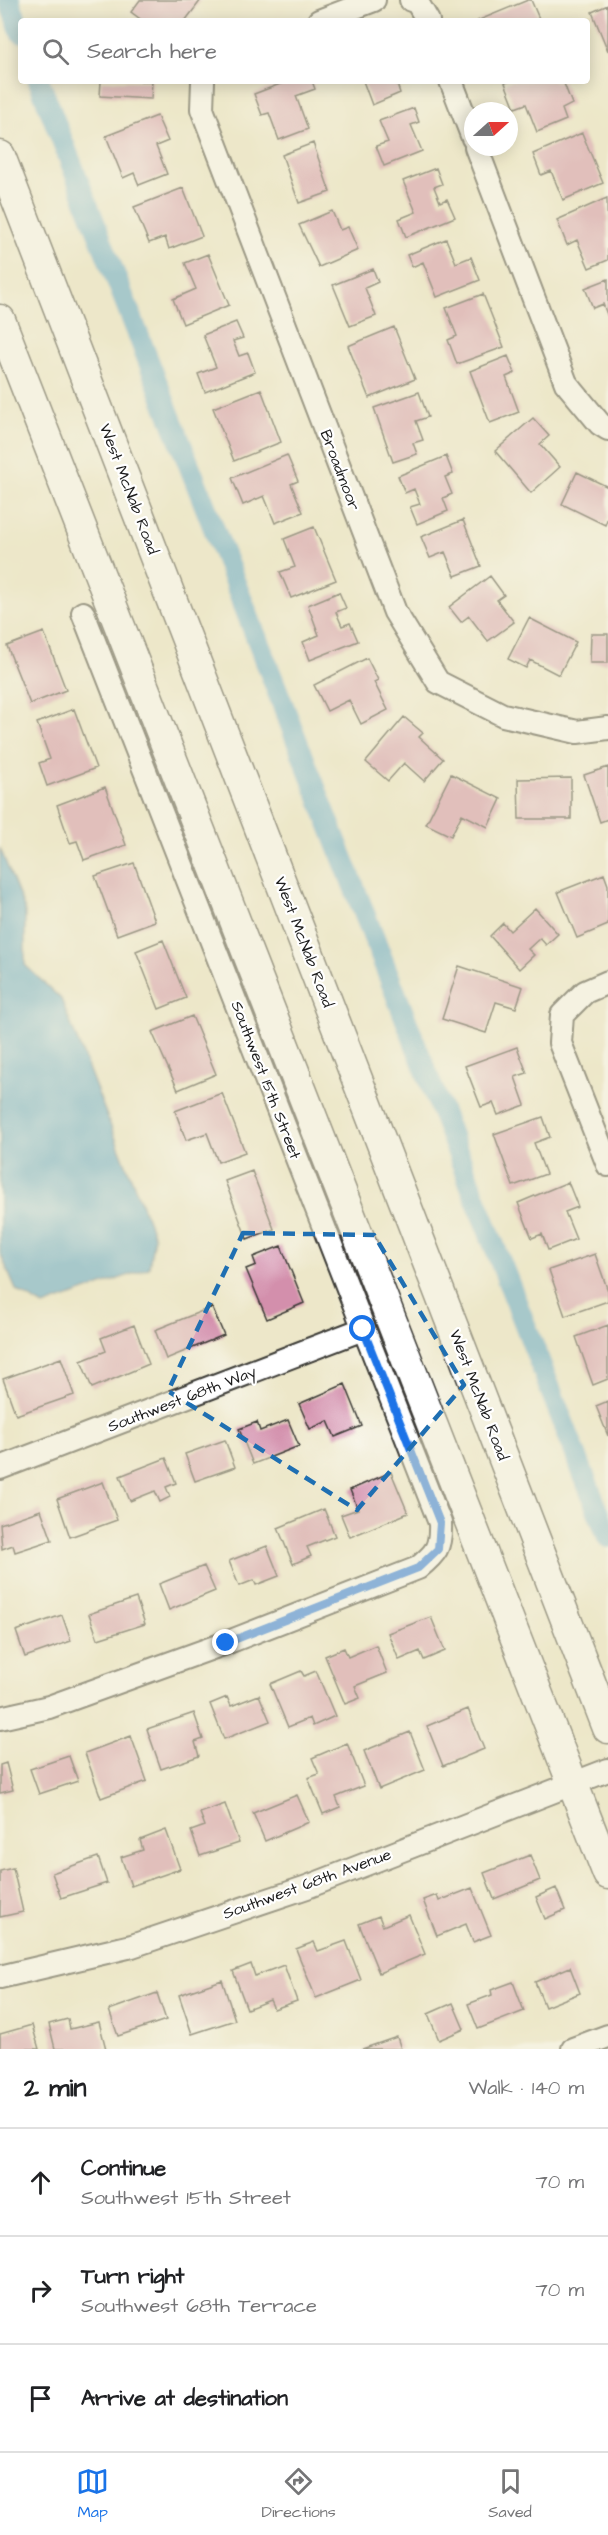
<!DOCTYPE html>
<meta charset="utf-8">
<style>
:root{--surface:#fff;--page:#f6f6f6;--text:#202124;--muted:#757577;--line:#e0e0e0;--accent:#1a73e8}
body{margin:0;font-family:"Architects Daughter",sans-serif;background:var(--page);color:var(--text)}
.compass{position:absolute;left:464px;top:102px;width:54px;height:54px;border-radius:50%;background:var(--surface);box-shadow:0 3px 15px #0003;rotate:69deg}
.stop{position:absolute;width:18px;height:18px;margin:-14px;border:4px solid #1a73e8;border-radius:50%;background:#fff}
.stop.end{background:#1a73e8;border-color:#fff;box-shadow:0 2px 6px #0008}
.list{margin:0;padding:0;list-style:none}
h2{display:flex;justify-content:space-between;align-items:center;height:78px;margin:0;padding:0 24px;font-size:26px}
h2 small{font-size:20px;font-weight:400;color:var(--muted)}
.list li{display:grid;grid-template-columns:39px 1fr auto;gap:18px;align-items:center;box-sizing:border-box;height:108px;padding:0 24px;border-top:2px solid var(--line)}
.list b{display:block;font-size:22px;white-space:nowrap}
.list p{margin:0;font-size:20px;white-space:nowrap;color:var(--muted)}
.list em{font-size:20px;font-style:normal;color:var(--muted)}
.icon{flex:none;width:33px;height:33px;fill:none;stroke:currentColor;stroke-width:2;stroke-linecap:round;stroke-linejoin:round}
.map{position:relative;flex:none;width:608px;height:2049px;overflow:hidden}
.search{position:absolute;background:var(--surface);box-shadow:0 3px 15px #0003;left:18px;right:18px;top:18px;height:66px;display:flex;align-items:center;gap:15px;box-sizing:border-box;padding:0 21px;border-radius:6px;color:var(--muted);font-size:22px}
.sheet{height:402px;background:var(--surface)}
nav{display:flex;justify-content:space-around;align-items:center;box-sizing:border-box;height:84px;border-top:2px solid var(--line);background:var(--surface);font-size:16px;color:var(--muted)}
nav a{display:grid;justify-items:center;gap:3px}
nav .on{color:var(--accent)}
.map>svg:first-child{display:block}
</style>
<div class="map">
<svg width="608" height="2049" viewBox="0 0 608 2049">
<rect width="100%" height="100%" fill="#fff"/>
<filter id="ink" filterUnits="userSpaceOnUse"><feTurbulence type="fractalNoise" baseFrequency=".0167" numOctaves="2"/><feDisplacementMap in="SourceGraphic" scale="12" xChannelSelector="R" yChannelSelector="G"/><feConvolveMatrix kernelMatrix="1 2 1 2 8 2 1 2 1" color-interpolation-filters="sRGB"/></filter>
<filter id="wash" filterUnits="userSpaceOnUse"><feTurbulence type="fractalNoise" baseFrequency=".008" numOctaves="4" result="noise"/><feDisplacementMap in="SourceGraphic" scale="24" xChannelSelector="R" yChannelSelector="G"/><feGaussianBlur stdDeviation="1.35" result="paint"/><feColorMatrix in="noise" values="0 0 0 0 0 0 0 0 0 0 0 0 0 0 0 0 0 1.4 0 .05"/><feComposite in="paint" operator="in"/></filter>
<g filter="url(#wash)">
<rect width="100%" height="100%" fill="#ede7c9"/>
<path fill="#53a3cd" stroke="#386074" stroke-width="1.5" d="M0 848 25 910V965L61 999 154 1236 149 1268 44 1306 16 1290 0 1253Z"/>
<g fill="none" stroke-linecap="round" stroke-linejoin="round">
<path stroke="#53a3cd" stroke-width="22" d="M9 0 21 32
M39 81 608 1537"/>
</g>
<g id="blocks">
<path fill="#d38fac" d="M140 0H201L185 21H143L131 12Z
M528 0H531L540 21H477Z
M608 5V51L592 12Z
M101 81H152L151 99 100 96Z
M288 81H312L315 89 296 96 308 129 279 140 269 113 262 115 254 94Z
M363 81H396L400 93 372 105Z
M510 81H563L572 104 562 109 566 120 537 132 526 104 515 108 505 83Z
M414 108 419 122 411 125 422 151 384 166 376 146 388 142 379 121Z
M157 116 168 141 156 146 167 174 139 185 134 173 123 178 106 136Z
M582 133 603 183 563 200 551 171 541 175 533 154Z
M313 143 330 192 299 203 282 155Z
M436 168 442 184 434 187 440 202 447 199 455 217 406 237 399 219 416 212 403 181Z
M183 188 202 236 169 249 165 237 149 243 134 207Z
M607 198 608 260 589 268 577 240 567 245 557 220Z
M332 211 340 230 348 227 358 250 319 267 299 225Z
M446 239 456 263 471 257 480 280 437 297 423 262 412 267 407 255Z
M208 254 229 305 183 324 173 299 196 289 185 263Z
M373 269 378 282 365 288 376 316 350 326 333 285Z
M608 279V317L603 304 593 308 585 288Z
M483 294 504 347 457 364 448 340 457 336 446 308Z
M236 322 243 338 233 341 239 356 248 353 255 372 205 392 198 374 216 367 203 335Z
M394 327 415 379 369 398 348 346Z
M508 356 515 373 506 377 519 412 490 423 470 371Z
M261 389 281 442 234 461 213 408Z
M419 392 428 417 416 421 423 440 413 443 417 454 393 462 374 408Z
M533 418 549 436 540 444 560 467 531 493 495 451Z
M287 455 298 481 291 484 303 512 275 523 264 496 243 505 232 478Z
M446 456 453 474 445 477 452 494 443 498 448 511 417 524 410 507 420 504 414 489 405 493 398 476Z
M577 472 608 487V517L605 525 562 504Z
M463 520 481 566 455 576 445 552 430 558 421 537Z
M314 527 336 580 291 598 280 572 295 567 284 539Z
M490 576 504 595 497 600 514 622 488 641 469 616 461 622 449 607Z
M339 592 346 608 336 612 342 626 350 623 358 641 310 660 303 642 319 635 308 605Z
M529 618 576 642 559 675 530 660 526 668 508 659Z
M44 632 66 690 30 704 7 646Z
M591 634H608V663H590Z
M367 658 378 680 374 682 388 710 361 724 349 700 327 711 314 685Z
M74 709 96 768 47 786 39 763 50 759 37 723Z
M404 717 423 733 419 737 443 759 424 781 404 763 388 781 366 762Z
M608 767V819L600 822 584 775Z
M451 774 501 799 488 827 462 814 451 836 426 824Z
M571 778V819H519L518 779Z
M105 787 126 845 84 860 77 841 70 843 57 805Z
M134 863 155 921 117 935 95 876Z
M604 874 608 885V925L577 938 558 892Z
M535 908 558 934 546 945 540 938 528 949 534 955 519 969 490 936 503 923 510 931Z
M163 940 186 998 159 1009 136 951Z
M459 966 523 987 516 1008 496 1002 486 1033 442 1019Z
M192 1016 216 1074 178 1090 152 1032Z
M517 1047 527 1073 515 1077 525 1105 498 1115 493 1103 481 1107 465 1066Z
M222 1093 245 1152 218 1162 207 1133 186 1140 175 1111Z
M543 1117 550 1137 534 1143 546 1174 513 1186 494 1134Z
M252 1171 274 1229 247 1239 225 1181Z
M568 1182 578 1207 565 1212 576 1239 548 1250 542 1234 532 1238 518 1203Z
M281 1246 304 1303 267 1319 246 1269 256 1265 253 1257Z
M595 1254 608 1291V1301L565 1316 549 1270Z
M212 1307 224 1335 166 1359 155 1330Z
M134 1325 149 1364 92 1388 81 1361 106 1351 101 1338Z
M608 1325V1379L593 1385 576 1337Z
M61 1358 74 1395 16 1415 3 1379Z
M345 1384 362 1426 335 1437 328 1421 310 1429 299 1404Z
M608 1401V1436L596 1406Z
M288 1420 299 1446 253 1464 239 1429 257 1422 260 1431Z
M225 1440 235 1467 195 1481 185 1454Z
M166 1458 176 1483 166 1487 170 1497 160 1502 155 1491 130 1501 120 1476Z
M391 1472 408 1513 350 1537 341 1515 358 1509 350 1490Z
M103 1482 117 1520 70 1537 57 1499Z
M324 1509 335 1536 307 1547 311 1556 293 1564 278 1528Z
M41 1510 52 1540 15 1552 13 1545 2 1549 0 1524Z
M267 1546 279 1576 256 1585 254 1580 239 1586 229 1561Z
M204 1566 215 1591 169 1610 159 1584Z
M136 1598 145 1624 98 1639 89 1614Z
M62 1615 71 1641 25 1657 16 1631Z
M431 1617 445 1651 424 1660 420 1651 399 1660 388 1633Z
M376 1645 387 1673 355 1686 360 1698 345 1704 325 1656 344 1648 348 1657Z
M301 1671 304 1676 316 1671 335 1716 313 1726 310 1718 288 1727 270 1684Z
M259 1695 270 1721 224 1739 210 1704 227 1697 231 1706Z
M468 1709 484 1749 443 1766 427 1726Z
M194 1713 203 1739 195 1742 199 1756 161 1769 147 1729Z
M410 1732 425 1770 379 1789 364 1751Z
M131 1736 147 1781 101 1798 85 1753Z
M347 1743 364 1786 336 1797 340 1807 323 1814 308 1778 319 1774 312 1758Z
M69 1756 78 1781 39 1794 30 1769Z
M6 1763 13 1790 0 1793V1765Z
M297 1795 309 1822 265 1841 253 1813Z
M225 1804 239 1843 200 1856 191 1831 205 1826 200 1813Z
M166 1830 180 1869 131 1886 121 1857 143 1850 140 1840Z
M530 1855 540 1880 494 1899 484 1873Z
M98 1857 107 1883 61 1898 52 1873Z
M13 1868 23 1912 0 1917V1871Z
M472 1888 491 1935 473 1942 466 1924 437 1936 423 1900 437 1895 439 1901Z
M556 1888 565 1910 545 1919 536 1897Z
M409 1915 425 1954 379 1973 359 1924 379 1916 383 1926Z
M346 1941 361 1980 316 1998 296 1949 314 1942 318 1951Z
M251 1964 255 1976 284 1965 297 2001 274 2009 270 2000 247 2009 233 1971Z
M570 1967 580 1993 545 2007 535 1982Z
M222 1980 235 2020 192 2034 179 1995Z
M513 1982 524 2011 478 2029 468 2004 492 1995 491 1990Z
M157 1993 166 2020 118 2036 109 2010Z
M453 2003 464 2029 439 2040 428 2014Z
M68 2019 70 2029 99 2022 106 2049H55L49 2024Z
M32 2025 39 2049H0V2034Z
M397 2037 401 2049H362Z"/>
</g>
</g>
<g filter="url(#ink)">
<use href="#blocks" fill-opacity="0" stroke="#3b3a36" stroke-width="1.5"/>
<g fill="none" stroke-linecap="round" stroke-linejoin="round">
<g stroke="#3b3a36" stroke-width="26">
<path id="minor" d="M411 0 417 2 428 21
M319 21 374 0
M203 81 202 109 395 612 438 682 503 715 577 732 608 728
M451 81 473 138
M476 147 566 383 600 424 608 429
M608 982 585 992 562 1015 560 1043 608 1165
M0 1468 363 1329
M0 1718 49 1707 226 1643 418 1568C436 1553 441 1548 440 1523L83 613
M0 1977 132 1946 307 1887 608 1770
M573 2049 608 2036"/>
</g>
<g stroke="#3b3a36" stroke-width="33">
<path id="major" d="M0 156 608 1728
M0 320 608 1874"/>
</g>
<use href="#minor" stroke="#fff" stroke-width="22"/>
<use href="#major" stroke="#fff" stroke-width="30"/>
</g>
</g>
<g fill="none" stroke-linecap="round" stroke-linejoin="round" filter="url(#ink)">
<path stroke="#1a73e8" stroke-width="8" d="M226 1643 418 1568 438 1549 440 1523 363 1329"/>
</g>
<path d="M0 0H608V2049H0ZM243 1233 374 1235 464 1385 357 1510 168 1391Z" fill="#ede7c9" fill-opacity=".55" fill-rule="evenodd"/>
<path fill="none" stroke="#1f6fb2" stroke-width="4.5" stroke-dasharray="12 8" stroke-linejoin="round" d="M243 1233 374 1235 464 1385 357 1510 168 1391Z"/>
<g text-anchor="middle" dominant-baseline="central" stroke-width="4.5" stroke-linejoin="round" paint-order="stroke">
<g font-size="16" fill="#1c1c1c" stroke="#fff">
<text transform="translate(340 470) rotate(69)">Broadmoor</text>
<text transform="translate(129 489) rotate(69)">West McNab Road</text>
<text transform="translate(304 942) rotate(69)">West McNab Road</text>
<text transform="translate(266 1080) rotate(69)">Southwest 15th Street</text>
<text transform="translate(479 1395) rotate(69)">West McNab Road</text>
<text transform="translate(182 1399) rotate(-21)">Southwest 68th Way</text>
<text transform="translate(307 1884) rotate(-20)">Southwest 68th Avenue</text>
</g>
</g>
</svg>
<svg class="compass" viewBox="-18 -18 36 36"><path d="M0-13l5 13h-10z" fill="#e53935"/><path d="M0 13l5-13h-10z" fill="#757577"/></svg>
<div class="stop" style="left:363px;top:1329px"></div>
<div class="stop end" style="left:226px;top:1643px"></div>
<div class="search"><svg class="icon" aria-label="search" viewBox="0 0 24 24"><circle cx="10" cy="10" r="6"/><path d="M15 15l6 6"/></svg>Search here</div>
</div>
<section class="sheet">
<h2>2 min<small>Walk · 140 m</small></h2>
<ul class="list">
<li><svg class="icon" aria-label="ahead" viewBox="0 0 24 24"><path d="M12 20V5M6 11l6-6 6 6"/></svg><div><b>Continue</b><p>Southwest 15th Street</p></div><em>70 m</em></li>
<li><svg class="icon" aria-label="right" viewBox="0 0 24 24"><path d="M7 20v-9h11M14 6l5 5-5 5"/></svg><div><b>Turn right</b><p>Southwest 68th Terrace</p></div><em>70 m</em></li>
<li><svg class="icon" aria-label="arrive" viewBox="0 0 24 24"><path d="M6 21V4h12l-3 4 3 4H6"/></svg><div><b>Arrive at destination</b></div></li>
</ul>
</section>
<nav>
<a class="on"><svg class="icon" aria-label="map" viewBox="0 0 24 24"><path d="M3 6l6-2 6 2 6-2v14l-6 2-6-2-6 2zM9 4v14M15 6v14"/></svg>Map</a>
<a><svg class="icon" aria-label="directions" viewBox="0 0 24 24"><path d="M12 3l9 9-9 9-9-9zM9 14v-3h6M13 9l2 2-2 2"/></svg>Directions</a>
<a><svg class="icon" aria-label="saved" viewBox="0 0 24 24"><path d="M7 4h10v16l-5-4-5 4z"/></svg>Saved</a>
</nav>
